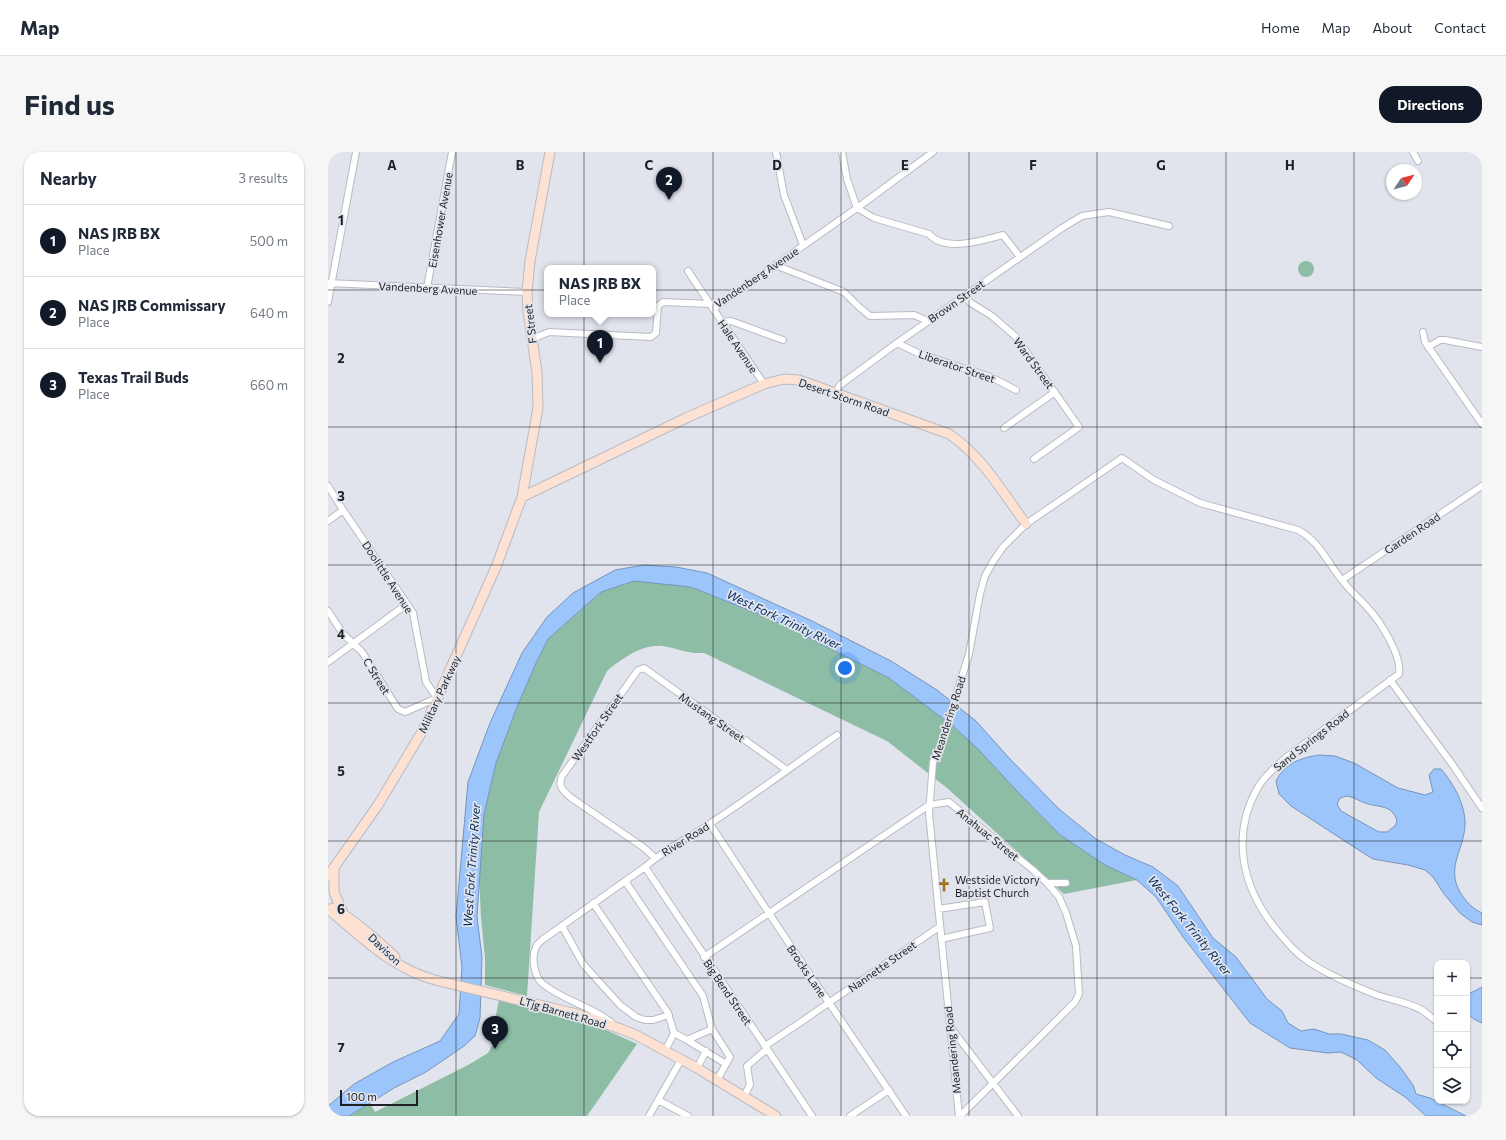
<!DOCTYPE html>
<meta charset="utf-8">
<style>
:root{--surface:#fff;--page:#f6f6f7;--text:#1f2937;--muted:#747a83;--line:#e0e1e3;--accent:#111827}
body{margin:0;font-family:Commissioner,sans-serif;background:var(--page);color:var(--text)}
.controls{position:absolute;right:12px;bottom:12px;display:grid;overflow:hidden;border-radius:8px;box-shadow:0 1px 3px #0004}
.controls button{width:36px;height:36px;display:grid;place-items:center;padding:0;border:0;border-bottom:1px solid var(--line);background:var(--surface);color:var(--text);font:20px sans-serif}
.compass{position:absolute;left:1058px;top:12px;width:36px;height:36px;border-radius:50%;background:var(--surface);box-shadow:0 1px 3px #0004;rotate:55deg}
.scale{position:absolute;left:12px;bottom:10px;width:78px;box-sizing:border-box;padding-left:4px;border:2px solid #1f2023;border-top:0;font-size:11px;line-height:14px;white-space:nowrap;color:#1f2023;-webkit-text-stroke:3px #e1e4ec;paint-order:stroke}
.you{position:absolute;left:517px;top:516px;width:14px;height:14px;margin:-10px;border:3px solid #fff;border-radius:50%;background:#1a73e8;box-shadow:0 0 0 6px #1a73e833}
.badge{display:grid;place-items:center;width:26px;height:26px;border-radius:50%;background:var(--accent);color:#fff;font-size:13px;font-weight:700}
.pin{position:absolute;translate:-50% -33px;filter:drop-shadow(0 1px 2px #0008)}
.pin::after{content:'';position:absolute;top:21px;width:14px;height:12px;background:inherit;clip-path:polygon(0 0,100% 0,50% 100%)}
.popup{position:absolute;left:216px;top:113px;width:112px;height:52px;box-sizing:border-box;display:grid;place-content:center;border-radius:8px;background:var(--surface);filter:drop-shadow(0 1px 3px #0005);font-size:13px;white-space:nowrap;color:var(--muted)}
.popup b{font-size:15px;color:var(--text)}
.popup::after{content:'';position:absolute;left:50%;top:100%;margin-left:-8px;border:8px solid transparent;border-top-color:var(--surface)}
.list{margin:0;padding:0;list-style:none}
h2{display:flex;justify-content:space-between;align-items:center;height:52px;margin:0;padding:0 16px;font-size:17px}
h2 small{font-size:13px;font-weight:400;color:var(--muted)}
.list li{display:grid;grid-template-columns:26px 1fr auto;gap:12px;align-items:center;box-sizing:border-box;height:72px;padding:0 16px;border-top:1px solid var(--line)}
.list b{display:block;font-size:15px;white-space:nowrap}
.list p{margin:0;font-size:13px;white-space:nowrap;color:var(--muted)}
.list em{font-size:13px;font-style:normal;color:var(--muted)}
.icon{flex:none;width:22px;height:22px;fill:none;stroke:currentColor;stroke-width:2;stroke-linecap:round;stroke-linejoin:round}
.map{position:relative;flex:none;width:1154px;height:964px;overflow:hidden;border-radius:16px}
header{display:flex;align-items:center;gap:24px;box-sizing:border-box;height:56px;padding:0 20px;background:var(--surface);border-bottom:1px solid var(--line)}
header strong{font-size:19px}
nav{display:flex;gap:22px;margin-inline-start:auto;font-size:14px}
.intro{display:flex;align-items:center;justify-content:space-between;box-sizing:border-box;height:96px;padding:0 24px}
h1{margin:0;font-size:28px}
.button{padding:10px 18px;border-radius:16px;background:var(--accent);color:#fff;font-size:14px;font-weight:700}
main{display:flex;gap:24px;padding:0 24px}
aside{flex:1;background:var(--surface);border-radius:16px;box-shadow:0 1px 3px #0004}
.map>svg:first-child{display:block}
</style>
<header>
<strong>Map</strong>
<nav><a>Home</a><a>Map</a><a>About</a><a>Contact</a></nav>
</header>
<div class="intro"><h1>Find us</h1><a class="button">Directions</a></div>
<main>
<aside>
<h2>Nearby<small>3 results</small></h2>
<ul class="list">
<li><span class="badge">1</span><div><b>NAS JRB BX</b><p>Place</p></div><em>500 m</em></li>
<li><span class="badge">2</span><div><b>NAS JRB Commissary</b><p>Place</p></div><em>640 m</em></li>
<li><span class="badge">3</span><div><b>Texas Trail Buds</b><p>Place</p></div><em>660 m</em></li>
</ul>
</aside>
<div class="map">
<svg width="1154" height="964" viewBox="0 0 1154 964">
<rect width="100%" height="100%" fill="#e1e4ec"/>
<path fill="#8ebda6" d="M970 117a8 8 0 1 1 16 0a8 8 0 1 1-16 0Z
M306 429 363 435 445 468 561 526 625 574 651 598 688 638 731 682 777 713 809 728 736 742 619 636 559 589 376 501C370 501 365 501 360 500 352 499 344 495 335 494 314 492 295 506 279 519L211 660 199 844 157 833V806L153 766 151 723 156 662 168 611 189 555 208 511 220 487 273 440Z
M171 848 252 867 278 878 309 892 259 964H21L42 951 47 960 140 913 160 901 165 892 164 878 168 863Z"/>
<path fill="#9cc5fc" stroke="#7694bb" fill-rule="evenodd" d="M316 413 348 415 379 421 484 469 563 509 609 538 648 569 682 607 731 657 768 687 797 703 825 715 850 734 885 786 908 805 939 847 954 859 960 871 973 879 986 877 1001 882H1013L1040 888 1057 898 1072 915 1085 933 1088 942 1102 946 1138 964H1098L1077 945 1048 926 1029 908 1013 900 1000 901 962 896 922 871 855 785 828 745 809 728 777 713 731 682 688 638 651 598 625 574 561 526 445 468 363 435 306 429 273 440 220 487 208 511 189 555 168 611 156 662 149 765 154 805 152 866 147 884 136 894 98 920 66 936 21 964H0V954L26 932 65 910 112 889 131 862 134 815 128 765 140 630 162 571 194 501 219 465 245 441 287 418Z
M991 603 1007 604 1026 611 1070 636 1097 643 1105 640 1101 623 1106 617H1113C1125 631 1136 650 1137 669 1138 696 1117 714 1132 740 1138 750 1144 756 1154 761V773L1144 770 1132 761 1116 742 1105 725 1097 718 1080 713 1045 707 1029 697 963 654 951 642 948 629C957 611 972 606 991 603ZM1019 644C1026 645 1031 649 1037 651 1051 656 1064 652 1069 669L1067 674 1059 680H1051L1013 659 1009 652 1012 646Z
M1154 835V871C1137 864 1139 860 1139 843Z"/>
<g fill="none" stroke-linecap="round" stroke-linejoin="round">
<g stroke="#b9bbc4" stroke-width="8">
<path id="street" d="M448 0 456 43 475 93
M514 0 519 27 529 56 546 66 601 82C617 101 655 88 675 83L692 105
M1085 0 1090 9
M447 113 516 140 530 154 542 164 586 163 600 169
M360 119 382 152
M0 131 199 140
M99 136 124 0
M636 144 643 151 664 164 688 185 751 275 706 307
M0 150 28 0
M385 157 529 56 605 0
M394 170 403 169 455 188
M1095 180 1097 190 1154 272
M204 187 221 180 323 185 328 181 330 154 335 150 382 152 436 232
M569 191 592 202 663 225 688 238
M1100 195 1112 188H1117L1154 195
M508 240 512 233 569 191 734 76 754 64 781 60 841 74
M676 276 727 240
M0 334 15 358 85 461 98 530 109 546 77 560 70 557 34 500 15 482 0 459
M0 369 15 358
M1014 428 1154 334
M0 510 79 452
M1062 528 1124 612 1154 656
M382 672 472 808 578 964
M327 706 315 695 242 645C234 637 230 635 234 624L310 518 316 516 459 618
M317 715 484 964
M297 729 375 844 384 877 402 905 389 928
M719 731H738
M265 751 340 861 346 881 337 899
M610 757 657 750 662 776 613 787
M234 774 255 812 292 853 308 865 317 868H325L341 863
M376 805 601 653 621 650 705 718 719 731 731 745 738 761 748 794 751 842 747 850 632 964
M283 870C277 866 271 862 265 859 248 850 230 844 215 832 206 825 203 805 208 795 209 792 212 790 214 788L317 715C337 697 361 686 383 671 426 643 467 612 509 583
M623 876 690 964
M346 881 359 888 384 877
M359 888 398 912
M437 894 470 872 611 775
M369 916 378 899
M416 944 422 933 419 914 439 897
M330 948 360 964
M321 964 353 908
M522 964 561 938
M631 964 601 661 605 610 613 592 641 502 652 442 657 424 666 408 675 395 698 372 794 306 826 328 872 351 970 378C991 389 999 410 1014 428 1021 438 1031 446 1039 455 1052 469 1074 503 1071 522L960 604C949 613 936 624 929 637 903 684 914 735 947 776 957 788 967 801 981 810 1002 824 1026 834 1049 843 1064 848 1079 850 1092 857 1098 860 1102 865 1107 868"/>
</g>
<g stroke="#b9bbc4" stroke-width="11">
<path id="secondary" d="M194 345 360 265 436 232 456 227 471 228 621 282C654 304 675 341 698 372
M6 716V740L15 761
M0 724 50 653 95 578 168 415 194 345 210 256 209 220 200 160 199 140 202 109 222 0
M5 756C28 769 48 787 67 805
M0 757C32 784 65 817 107 828L253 863 293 877 308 883 369 916 448 964"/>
</g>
<use href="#street" stroke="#fff" stroke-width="6"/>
<use href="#secondary" stroke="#fde2d3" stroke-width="9"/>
</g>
<path fill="none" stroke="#1f2023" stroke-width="1" stroke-opacity="0.55" d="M128 0V964M256 0V964M385 0V964M513 0V964M641 0V964M769 0V964M898 0V964M1026 0V964M0 138H1154M0 275H1154M0 413H1154M0 551H1154M0 689H1154M0 826H1109M1139 826H1154"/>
<defs>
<g id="church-bare" transform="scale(1.08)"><path d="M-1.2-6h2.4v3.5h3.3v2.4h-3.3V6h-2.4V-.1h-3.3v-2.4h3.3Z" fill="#9d7321" stroke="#e1e4ec" stroke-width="2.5" paint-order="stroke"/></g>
</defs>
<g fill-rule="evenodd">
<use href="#church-bare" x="616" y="733"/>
</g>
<g text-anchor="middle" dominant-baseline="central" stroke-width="3.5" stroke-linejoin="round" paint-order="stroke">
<g font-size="11" fill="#1f2023" stroke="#e1e4ec">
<text transform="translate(112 68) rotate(-80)">Eisenhower Avenue</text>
<text transform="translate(428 125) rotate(-34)">Vandenberg Avenue</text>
<text transform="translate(100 136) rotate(3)">Vandenberg Avenue</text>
<text transform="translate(628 149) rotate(-35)">Brown Street</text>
<text transform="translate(202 172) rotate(-97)">F Street</text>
<text transform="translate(410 194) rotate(56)">Hale Avenue</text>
<text transform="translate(706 211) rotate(54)">Ward Street</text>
<text transform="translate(629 214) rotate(19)">Liberator Street</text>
<text transform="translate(516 245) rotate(19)">Desert Storm Road</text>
<text transform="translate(1084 381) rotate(-34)">Garden Road</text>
<text transform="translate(60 425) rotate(57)">Doolittle Avenue</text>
<text transform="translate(49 524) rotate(58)">C Street</text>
<text transform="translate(111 542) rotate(-65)">Military Parkway</text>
<text transform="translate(384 565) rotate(35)">Mustang Street</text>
<text transform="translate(620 566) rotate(-72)">Meandering Road</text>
<text transform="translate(269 575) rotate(-55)">Westfork Street</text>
<text transform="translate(983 588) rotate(-38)">Sand Springs Road</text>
<text transform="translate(660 682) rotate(39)">Anahuac Street</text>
<text transform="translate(357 687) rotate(-32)">River Road</text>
<text transform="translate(57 797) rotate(43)">Davison</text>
<text transform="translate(554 814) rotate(-35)">Nannette Street</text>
<text transform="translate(479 819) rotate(56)">Brocks Lane</text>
<text transform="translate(400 840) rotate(56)">Big Bend Street</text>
<text transform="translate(235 860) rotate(16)">LTjg Barnett Road</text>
<text transform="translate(624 898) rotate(-96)">Meandering Road</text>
</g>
<g font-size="11" fill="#1f2023" stroke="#e1e4ec" text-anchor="start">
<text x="627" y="727">Westside Victory<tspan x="627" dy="13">Baptist Church</tspan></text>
</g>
<g font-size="12" font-style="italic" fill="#012858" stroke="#e1e4ec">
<text transform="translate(456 467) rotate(25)">West Fork Trinity River</text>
<text transform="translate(143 713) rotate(-86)">West Fork Trinity River</text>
<text transform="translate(862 773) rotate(51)">West Fork Trinity River</text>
</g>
</g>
<g font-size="13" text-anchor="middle" font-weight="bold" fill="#1f2023" stroke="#e1e4ec" stroke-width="3.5" stroke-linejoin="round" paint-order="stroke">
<text x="64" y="18">A</text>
<text x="192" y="18">B</text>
<text x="321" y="18">C</text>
<text x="449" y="18">D</text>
<text x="577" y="18">E</text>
<text x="705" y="18">F</text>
<text x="833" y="18">G</text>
<text x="962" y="18">H</text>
<text x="13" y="73">1</text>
<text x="13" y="211">2</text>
<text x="13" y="349">3</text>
<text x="13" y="487">4</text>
<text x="13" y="624">5</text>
<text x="13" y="762">6</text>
<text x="13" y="900">7</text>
</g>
</svg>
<div class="controls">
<button>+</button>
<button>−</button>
<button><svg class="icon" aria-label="locate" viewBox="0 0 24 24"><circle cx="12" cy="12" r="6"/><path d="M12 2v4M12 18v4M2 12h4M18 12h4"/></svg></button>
<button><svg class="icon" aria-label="layers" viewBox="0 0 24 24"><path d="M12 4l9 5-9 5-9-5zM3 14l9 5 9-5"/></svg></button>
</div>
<svg class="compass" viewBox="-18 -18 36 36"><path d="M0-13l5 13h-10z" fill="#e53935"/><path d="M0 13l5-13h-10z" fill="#747a83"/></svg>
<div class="scale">100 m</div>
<div class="you"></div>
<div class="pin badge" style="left:272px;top:211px">1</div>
<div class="popup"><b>NAS JRB BX</b>Place</div>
<div class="pin badge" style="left:341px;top:48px">2</div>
<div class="pin badge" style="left:167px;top:897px">3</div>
</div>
</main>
